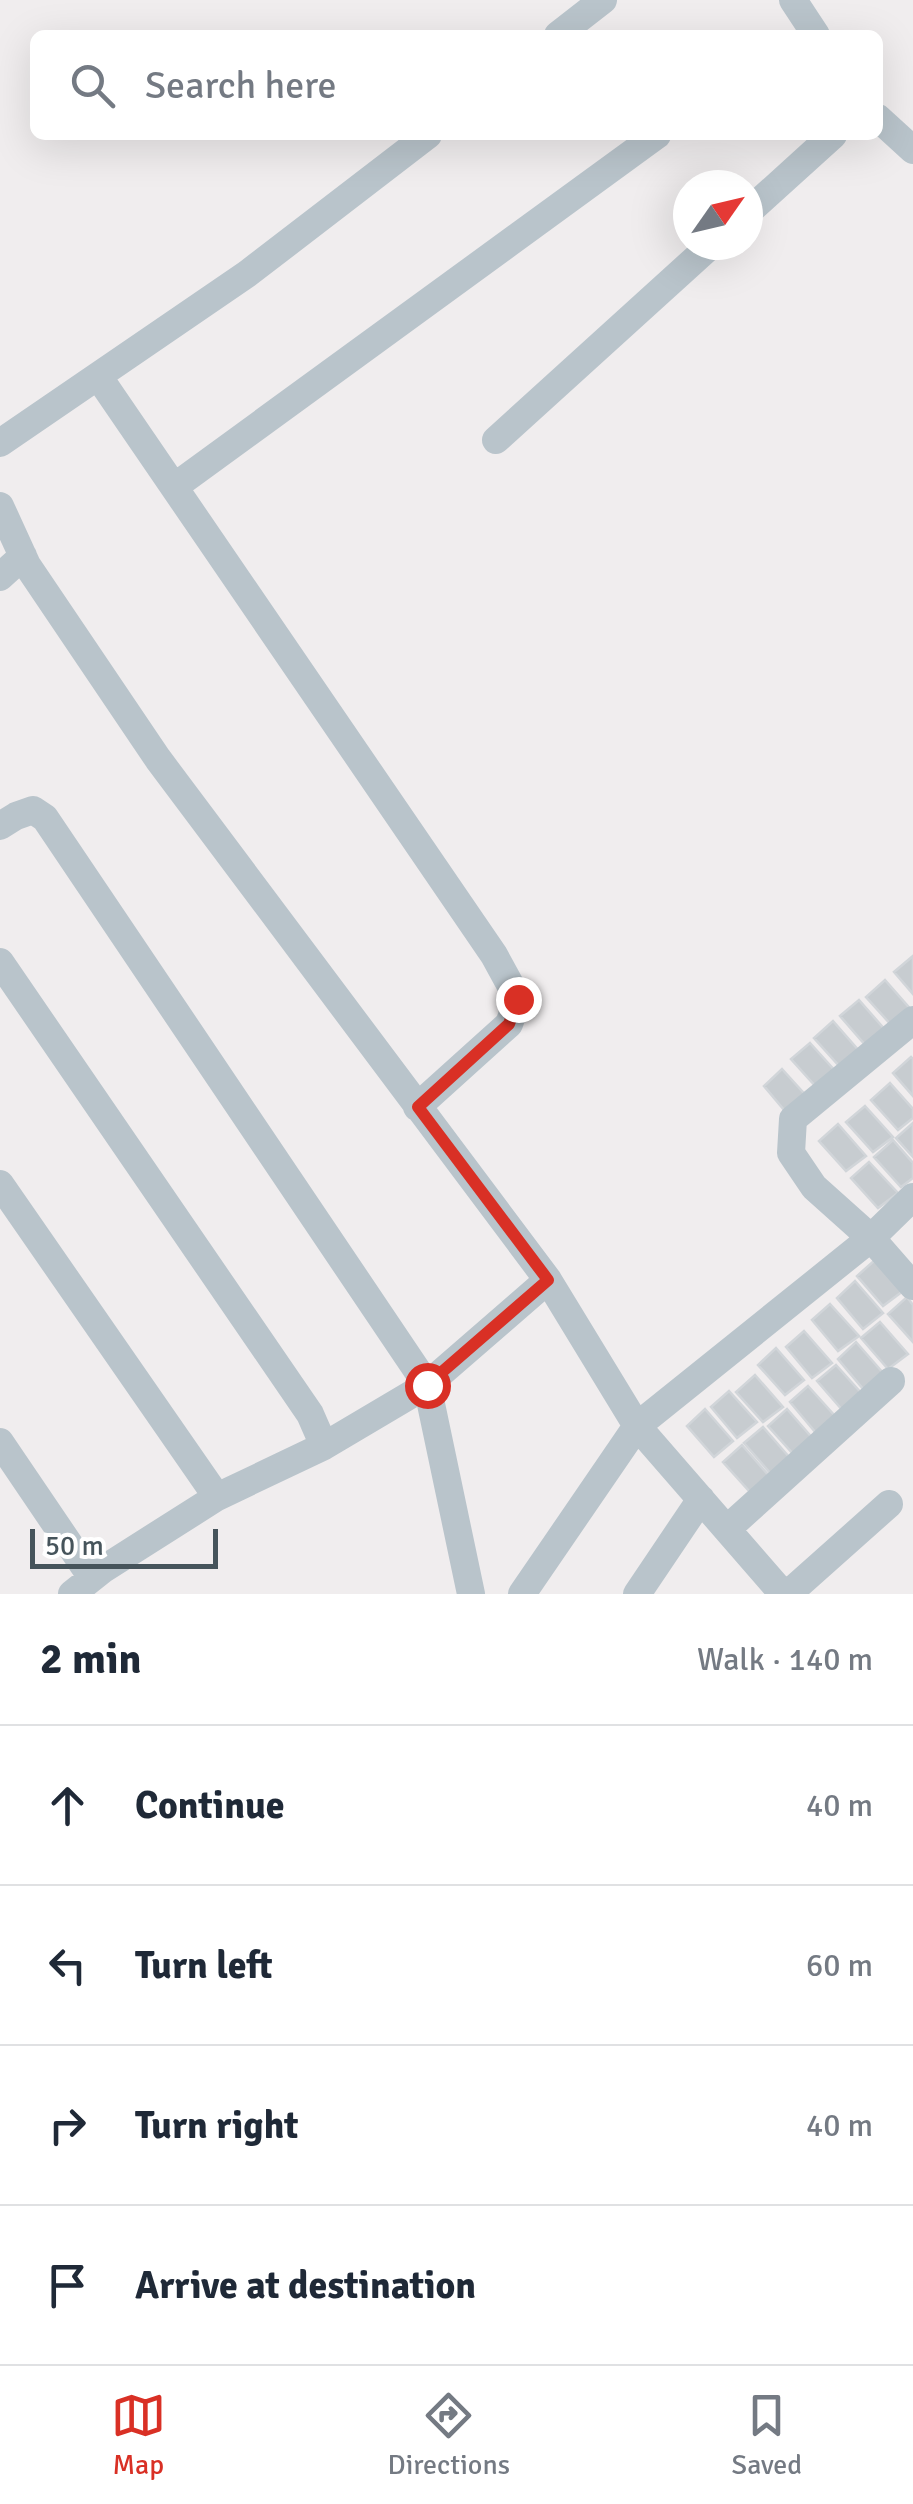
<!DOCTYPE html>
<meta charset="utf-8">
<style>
:root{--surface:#fff;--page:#f6f6f7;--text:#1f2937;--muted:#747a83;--line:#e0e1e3;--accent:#d93025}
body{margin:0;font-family:Signika,sans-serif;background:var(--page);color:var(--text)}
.compass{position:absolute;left:673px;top:170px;width:90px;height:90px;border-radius:50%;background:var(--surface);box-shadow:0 10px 40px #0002;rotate:56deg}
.scale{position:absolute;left:30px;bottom:25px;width:188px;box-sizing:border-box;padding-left:10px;border:5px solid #46545b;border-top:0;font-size:28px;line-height:35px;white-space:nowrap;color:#46545b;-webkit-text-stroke:8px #fff;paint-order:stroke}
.stop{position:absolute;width:30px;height:30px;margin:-22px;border:8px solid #d93025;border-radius:50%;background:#fff}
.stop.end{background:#d93025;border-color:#fff;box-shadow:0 2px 10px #0008}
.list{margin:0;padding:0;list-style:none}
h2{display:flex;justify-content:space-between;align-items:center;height:130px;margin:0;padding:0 40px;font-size:42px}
h2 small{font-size:32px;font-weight:400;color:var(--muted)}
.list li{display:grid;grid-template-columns:65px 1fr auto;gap:30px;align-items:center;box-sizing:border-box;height:160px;padding:0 40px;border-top:2px solid var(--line)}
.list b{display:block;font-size:38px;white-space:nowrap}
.list em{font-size:32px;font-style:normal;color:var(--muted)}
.icon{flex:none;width:55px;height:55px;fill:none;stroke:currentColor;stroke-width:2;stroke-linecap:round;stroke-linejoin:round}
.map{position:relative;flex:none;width:913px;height:1594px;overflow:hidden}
.search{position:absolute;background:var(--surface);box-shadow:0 10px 40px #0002;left:30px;right:30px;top:30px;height:110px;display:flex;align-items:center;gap:25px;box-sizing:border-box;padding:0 35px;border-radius:15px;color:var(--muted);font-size:38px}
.sheet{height:770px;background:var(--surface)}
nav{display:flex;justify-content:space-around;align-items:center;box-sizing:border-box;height:140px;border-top:2px solid var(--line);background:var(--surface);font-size:28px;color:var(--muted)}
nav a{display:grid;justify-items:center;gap:5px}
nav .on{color:var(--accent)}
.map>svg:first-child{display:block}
</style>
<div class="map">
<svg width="913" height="1594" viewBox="0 0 913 1594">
<rect width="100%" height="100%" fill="#f0edee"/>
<path fill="#c7ccd0" stroke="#d1d5d9" stroke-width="2.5" d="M913 956V994L894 972Z
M885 980 913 1012 893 1027 866 997Z
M859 1000 887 1032 867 1047 840 1016Z
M833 1021 861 1053 841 1068 814 1038Z
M810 1043 838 1074 818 1089 791 1059Z
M911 1057 913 1059V1096L893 1073Z
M782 1069 811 1101 790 1117 764 1086Z
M890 1083 913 1109V1118L898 1130 871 1100Z
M865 1106 893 1137 873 1152 846 1122Z
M913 1123V1157L896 1138Z
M838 1124 866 1156 846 1171 819 1141Z
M893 1140 913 1163V1178L901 1187 874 1157Z
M869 1162 898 1193 878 1208 851 1178Z
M875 1260 903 1291 883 1306 857 1276Z
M855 1281 883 1313 863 1329 837 1298Z
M907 1297 913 1305V1342L888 1314Z
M830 1304 859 1336 838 1351 812 1320Z
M880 1322 908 1354 888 1369 861 1338Z
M804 1331 832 1363 812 1378 786 1347Z
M856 1342 884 1374 864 1390 838 1359Z
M776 1348 804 1380 785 1395 758 1365Z
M836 1365 864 1396 844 1412 817 1381Z
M755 1375 783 1407 763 1422 736 1392Z
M808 1386 836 1417 816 1433 790 1402Z
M729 1391 757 1422 737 1438 711 1407Z
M705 1409 733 1441 714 1457 687 1426Z
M787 1409 815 1441 795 1456 768 1426Z
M763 1427 790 1458 771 1474 744 1443Z
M742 1445 770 1477 750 1492 723 1462Z"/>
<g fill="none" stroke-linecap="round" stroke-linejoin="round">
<path stroke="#b9c4cb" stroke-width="28" d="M793 0 816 35
M558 35 603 0
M878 118 913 150
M748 212 833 135
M98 376 494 955 518 999 509 1024 417 1107
M496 440 711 245
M0 443 247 274 428 135
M174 487 657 135
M0 506 27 565 158 759 548 1280 637 1426 783 1594
M0 577 23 556
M0 826 16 816 33 810 45 818 427 1385 324 1446
M0 962 310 1414 324 1446 217 1497 102 1570 86 1569 0 1442
M913 1020 793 1119 791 1153 814 1187 871 1238 913 1286
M0 1184 217 1497
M727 1529 891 1381
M72 1594 102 1570
M471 1594 427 1385 548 1280
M522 1594 637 1426 871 1238 913 1197
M637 1594 701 1499
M788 1594 889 1504"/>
</g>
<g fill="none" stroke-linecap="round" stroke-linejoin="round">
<path stroke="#d93025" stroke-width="12" d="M427 1385 548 1280 418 1107 509 1024 518 999"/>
</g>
</svg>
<svg class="compass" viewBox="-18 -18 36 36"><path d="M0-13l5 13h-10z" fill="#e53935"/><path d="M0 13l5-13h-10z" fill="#747a83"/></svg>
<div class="scale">50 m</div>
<div class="stop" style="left:427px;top:1385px"></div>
<div class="stop end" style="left:518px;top:999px"></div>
<div class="search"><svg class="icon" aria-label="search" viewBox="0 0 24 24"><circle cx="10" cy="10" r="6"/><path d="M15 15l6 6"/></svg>Search here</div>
</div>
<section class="sheet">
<h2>2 min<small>Walk · 140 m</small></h2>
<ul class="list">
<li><svg class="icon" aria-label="ahead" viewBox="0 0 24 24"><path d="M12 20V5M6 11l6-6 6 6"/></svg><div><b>Continue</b></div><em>40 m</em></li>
<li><svg class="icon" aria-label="left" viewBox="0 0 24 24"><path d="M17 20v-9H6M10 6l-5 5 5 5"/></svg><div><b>Turn left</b></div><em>60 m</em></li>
<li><svg class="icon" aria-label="right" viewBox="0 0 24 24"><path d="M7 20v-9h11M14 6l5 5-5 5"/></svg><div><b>Turn right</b></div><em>40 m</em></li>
<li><svg class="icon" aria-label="arrive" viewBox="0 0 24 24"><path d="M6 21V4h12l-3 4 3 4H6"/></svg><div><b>Arrive at destination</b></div></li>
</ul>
</section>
<nav>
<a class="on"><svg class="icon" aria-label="map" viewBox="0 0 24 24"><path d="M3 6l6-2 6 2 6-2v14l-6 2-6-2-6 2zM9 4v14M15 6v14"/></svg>Map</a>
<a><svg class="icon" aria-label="directions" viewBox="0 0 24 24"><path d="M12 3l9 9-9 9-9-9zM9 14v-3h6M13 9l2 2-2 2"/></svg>Directions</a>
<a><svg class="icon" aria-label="saved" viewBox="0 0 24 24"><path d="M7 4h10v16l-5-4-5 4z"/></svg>Saved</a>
</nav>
